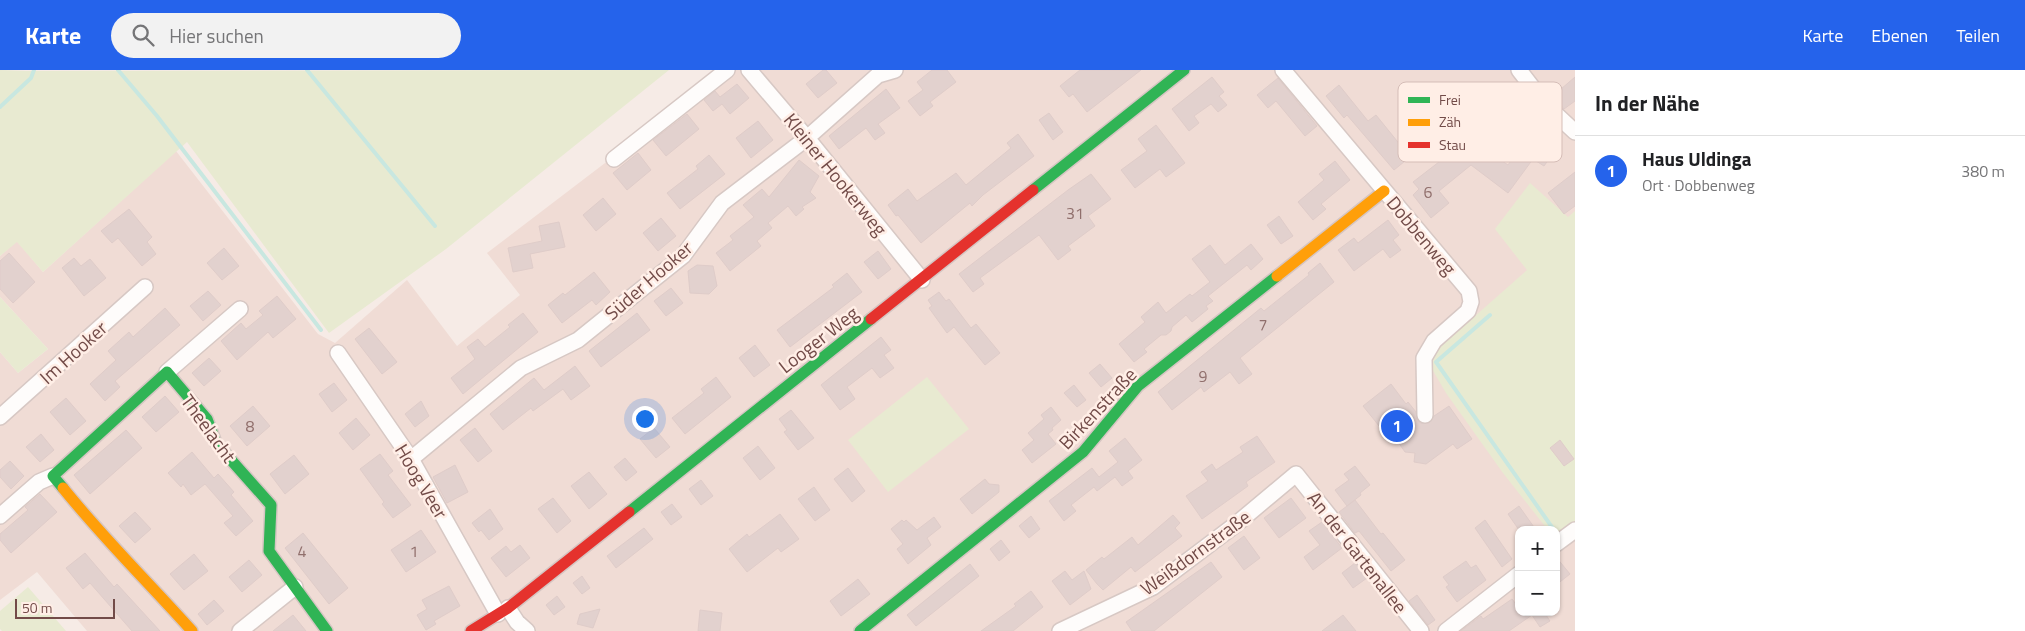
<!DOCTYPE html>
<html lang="de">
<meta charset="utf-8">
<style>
:root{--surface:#fff;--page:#f2f2f2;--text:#202124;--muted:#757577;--line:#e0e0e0;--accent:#2563eb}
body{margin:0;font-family:"Titillium Web",sans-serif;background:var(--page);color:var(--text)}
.controls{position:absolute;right:15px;bottom:15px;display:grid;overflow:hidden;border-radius:10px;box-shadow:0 1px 4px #0004}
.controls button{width:45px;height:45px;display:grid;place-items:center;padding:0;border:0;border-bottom:1px solid var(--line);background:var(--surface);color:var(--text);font:25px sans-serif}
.scale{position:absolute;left:15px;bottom:12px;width:100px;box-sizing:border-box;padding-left:5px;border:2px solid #724b48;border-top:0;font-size:14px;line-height:18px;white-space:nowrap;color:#724b48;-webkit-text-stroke:4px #ffeee6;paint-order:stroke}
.you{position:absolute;left:644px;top:348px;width:18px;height:18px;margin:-12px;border:4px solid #fff;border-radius:50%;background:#1a73e8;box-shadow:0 0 0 8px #1a73e833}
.badge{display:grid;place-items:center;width:32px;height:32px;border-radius:50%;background:var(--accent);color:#fff;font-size:16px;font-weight:700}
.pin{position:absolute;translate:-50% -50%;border:2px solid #fff;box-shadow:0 1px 5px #0006}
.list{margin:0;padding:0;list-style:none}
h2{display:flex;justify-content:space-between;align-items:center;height:65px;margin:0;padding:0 20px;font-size:21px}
h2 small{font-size:16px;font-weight:400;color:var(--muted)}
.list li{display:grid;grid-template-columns:32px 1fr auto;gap:15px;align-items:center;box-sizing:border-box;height:70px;padding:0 20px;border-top:1px solid var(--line)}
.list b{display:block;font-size:19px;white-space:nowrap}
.list p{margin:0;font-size:16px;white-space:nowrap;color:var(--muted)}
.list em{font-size:16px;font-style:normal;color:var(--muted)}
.icon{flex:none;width:28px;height:28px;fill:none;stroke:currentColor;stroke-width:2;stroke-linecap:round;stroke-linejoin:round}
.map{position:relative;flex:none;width:1575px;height:561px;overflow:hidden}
header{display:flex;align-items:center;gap:30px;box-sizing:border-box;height:70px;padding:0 25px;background:var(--accent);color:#fff}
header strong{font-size:24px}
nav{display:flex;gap:28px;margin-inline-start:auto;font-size:18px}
.search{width:350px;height:45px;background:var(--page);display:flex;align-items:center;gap:12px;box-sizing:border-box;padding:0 18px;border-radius:28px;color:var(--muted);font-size:19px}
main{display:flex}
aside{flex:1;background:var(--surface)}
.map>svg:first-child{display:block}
</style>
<header>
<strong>Karte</strong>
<div class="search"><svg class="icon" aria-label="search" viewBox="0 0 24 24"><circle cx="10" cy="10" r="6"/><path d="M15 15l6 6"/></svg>Hier suchen</div>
<nav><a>Karte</a><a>Ebenen</a><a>Teilen</a></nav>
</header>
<main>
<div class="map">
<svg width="1575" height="561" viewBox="0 0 1575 561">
<rect width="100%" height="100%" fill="#f6ebe6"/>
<path fill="#f0dcd5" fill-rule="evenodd" d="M727 0H1575V561H87L37 502 0 530V282L18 303 48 279 0 227V186L17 171 43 202 176 81 318 264 335 273 407 210 457 276 520 225 487 183ZM1519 460H1556V542H1519Z"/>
<path fill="#e8ead1" d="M0 0 26 1 669 0 446 179 329 263 187 72 43 202 17 172 0 186Z
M1530 113 1568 147 1575 141V456L1556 470V460H1548L1503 403 1446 323 1432 299 1431 285 1527 200 1495 159Z
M0 227 48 279 18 303 0 282Z
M927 307 969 359 888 422 848 370Z
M28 517 66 561H2L0 559V541Z"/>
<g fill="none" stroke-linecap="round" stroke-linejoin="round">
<path stroke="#c8e7e0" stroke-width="4" d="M118 0 157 46 321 260
M307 0 435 156
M0 37 31 8 34 0
M1490 245 1436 292 1554 460
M1556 463 1557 464"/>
</g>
<path fill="#e2d1ce" stroke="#dfccc9" d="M823 0H826L837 13 818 28 806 14Z
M932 0H947L956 12 930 32 933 36 920 46 908 31 923 20 917 12Z
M1080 0H1141L1087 42 1073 24 1069 27 1060 16Z
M1212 7 1224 22 1219 26 1227 35 1218 42 1211 34 1194 46 1199 53 1189 61 1172 39Z
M1575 7V31L1564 39 1555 28 1561 19Z
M1278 8 1317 56 1305 66 1276 31 1268 38 1257 25Z
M737 14 749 28 730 44 722 34 713 41 704 30 715 21 720 27Z
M1339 15 1368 51 1376 45 1410 87 1394 100 1347 45 1344 48 1326 26Z
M886 19 900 38 878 54 885 63 875 70 866 58 839 79 829 66Z
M1521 27 1533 42 1484 79 1508 95 1531 62 1557 78 1544 96 1533 89 1508 123 1471 95 1439 121 1449 133 1431 148 1413 125 1419 119 1413 112 1448 85 1447 84 1477 56 1478 57 1510 30 1512 33Z
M1049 43 1063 62 1053 70 1039 50Z
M687 44 699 59 666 86 653 70Z
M758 51 773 70 751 88 736 68Z
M1156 55 1185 93 1166 107 1160 99 1135 118 1121 100 1147 81 1138 69Z
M1018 64 1034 86 983 125 972 136 970 133 921 173 898 145 896 146 888 135 908 119 917 131 956 103 966 115 1011 78 1007 73Z
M638 83 651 100 627 120 613 103Z
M709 85 725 104 680 139 667 123 698 99 696 96Z
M799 90 819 106 810 122 816 128 802 137 804 139 796 146 788 136 768 153 772 158 757 171 761 176 730 201 716 183 733 170 730 166 754 147 743 135 762 119 769 127Z
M1335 91 1350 110 1321 134 1326 139 1313 150 1298 132 1324 110 1319 104Z
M1575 102V136L1564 144 1548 123Z
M1091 104 1111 129 1088 146 1095 156 1068 176 1071 180 1058 190 1039 165 980 208 984 214 973 222 959 204 1068 120Z
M603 128 616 144 596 161 583 145Z
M129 139 152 167 147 172 156 184 142 196 118 168 112 173 101 161Z
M1279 146 1293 166 1281 174 1267 155Z
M661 148 676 166 658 181 643 163Z
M1388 150 1399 165 1393 170 1401 180 1390 188 1383 179 1354 201 1338 180 1354 168 1358 173Z
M559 152 565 177 530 184 533 198 513 202 508 178 542 171 539 156Z
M1251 174 1263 189 1251 200 1247 195 1208 226 1213 231 1206 236 1208 239 1192 252 1186 245 1172 257 1171 261 1166 265H1161L1144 279 1147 282 1134 292 1119 274 1145 252 1141 247 1158 232 1166 243 1190 224 1192 226 1210 212 1192 189 1210 175 1225 195Z
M224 178 239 196 222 210 207 193Z
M878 181 891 199 878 209 864 192Z
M9 183 35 212 13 233 0 219V191Z
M74 188 81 196 90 189 106 208 84 226 62 198Z
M1320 193 1334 212 1240 288 1252 304 1239 314 1230 302 1204 322 1201 317 1172 340 1158 322 1261 238 1264 241 1309 205 1308 203Z
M697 195 713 196 717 216 709 224 690 223 688 201Z
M594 202 610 222 596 235 592 230 562 253 548 235 563 223 565 225Z
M847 203 862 222 790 277 777 260 834 217 832 215Z
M671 218 683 233 666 246 654 231Z
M208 221 221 235 203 251 190 236Z
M939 222 946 231 949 229 971 258 976 254 1000 283 985 295 954 257 947 263 929 238 932 236 928 230Z
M277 226 296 249 273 268 268 262 237 290 221 271 241 253 246 259 263 245 259 241Z
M165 238 180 255 115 311 120 317 105 331 90 314 116 290 108 281 129 262 133 267Z
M523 243 538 262 463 324 451 308 475 289 467 277 478 269 485 277 510 257 508 255Z
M637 243 650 260 601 297 589 281Z
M369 258 397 292 382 304 355 269Z
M881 267 891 280 884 285 894 298 880 308 872 298 847 317 855 329 840 340 821 315Z
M755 275 770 295 754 307 739 288Z
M209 288 221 301 204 316 192 303Z
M1100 294 1112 308 1101 317 1089 303Z
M575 296 590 316 571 330 563 319 533 341 531 338 503 360 490 344 534 308 544 320Z
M716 307 731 327 685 364 672 348 704 323 701 319Z
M334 313 347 330 332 342 319 324Z
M1391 314 1406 334 1408 332 1416 342 1417 349 1420 353H1429L1434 346 1449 336 1472 369 1457 379 1453 374 1426 394 1414 392 1415 383 1405 382 1396 369 1392 372 1363 336Z
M1074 315 1086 330 1077 337 1064 323Z
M165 326 179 342 156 362 142 347Z
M66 328 86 351 70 365 50 342Z
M421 331 429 346 415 357 405 344Z
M253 336 270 356 247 376 230 356Z
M1051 337 1061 350 1052 358 1053 360 1048 364 1056 374 1032 393 1022 380 1034 370 1028 363 1044 349 1041 345Z
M791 340 814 368 798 380 784 362 787 360 779 349Z
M356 348 370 365 353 380 339 363Z
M475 358 492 381 478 392 460 370Z
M654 358 670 377 656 388 640 369Z
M126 360 142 378 90 424 74 405Z
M41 364 54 380 40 392 26 377Z
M1257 366 1275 392 1246 412 1248 416 1202 449 1186 426 1208 411 1201 402 1212 394 1216 400 1243 382 1240 377Z
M1125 368 1142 390 1128 401 1133 408 1122 416 1115 407 1097 421 1094 417 1071 435 1076 441 1064 451 1049 431 1092 398 1099 407 1118 392 1109 381Z
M1560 370 1574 389 1564 396 1550 378Z
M758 376 775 398 760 410 743 388Z
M192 382 214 408 218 404 234 422 231 425 253 451 236 466 224 453 233 446 205 414 191 425 183 414 181 417 168 403Z
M380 384 393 401 388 405 411 435 393 448 382 434 384 432 360 399Z
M294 385 309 404 285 424 270 404Z
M625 388 637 402 626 411 614 397Z
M10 391 24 406 11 419 0 407V400Z
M455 395 468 422 447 433 433 407Z
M1355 396 1370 415 1360 423 1361 425 1347 436 1335 420 1349 410 1344 404Z
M848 398 865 421 852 432 834 409Z
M589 402 607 424 589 439 571 416Z
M985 409 989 414 999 415V422L972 444 960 429Z
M701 410 713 426 701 435 689 419Z
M814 417 830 440 815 451 798 429Z
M40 424 57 442 11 483 0 470V464L28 440 25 437Z
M553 428 571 451 557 463 538 439Z
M1291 428 1306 448 1279 468 1264 448Z
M1355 430 1381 464 1383 463 1405 490 1391 501 1359 461 1355 463 1339 442Z
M672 434 682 447 671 455 661 442Z
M1519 436 1536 460H1519L1508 444Z
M490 439 503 459 489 470 481 460 479 462 472 453Z
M135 442 151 459 135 473 119 456Z
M780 444 799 469 781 482 778 478 747 502 729 479 747 464 749 467Z
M1173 445 1180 453 1175 458 1182 466 1135 502 1131 497 1103 520 1097 514 1086 500 1102 487 1104 489 1132 467 1138 475Z
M1031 446 1040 459 1029 468 1019 456Z
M934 447 941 457 927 468 931 475 908 494 897 479 903 474 891 459 902 450 904 452 906 450 917 460Z
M1485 450 1512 489 1502 497 1475 458Z
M1322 452 1342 478 1313 500 1304 487 1320 475 1309 461Z
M644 458 653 469 616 498 607 486Z
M421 460 436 482 406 502 391 480Z
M303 463 348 518 329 534 285 478Z
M1244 466 1260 488 1244 500 1228 478Z
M1001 470 1010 482 999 491 990 479Z
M520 475 530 488 506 507 491 488 506 476 511 482Z
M85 483 114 517 117 514 160 561H132L90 513 83 519 66 498Z
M194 484 208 501 184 520 170 504Z
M1556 487 1570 504 1556 515Z
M249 490 262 505 242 522 229 507Z
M1466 491 1471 498 1476 495 1486 510 1457 532 1446 517 1449 515 1443 507Z
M1211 492 1222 507 1154 561H1132L1126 552Z
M1355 493 1367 508 1353 518 1342 503Z
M970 494 979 506 916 556 907 545Z
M1065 501 1072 510 1084 501 1091 519 1070 535 1052 511Z
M582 506 590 518 582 524 573 513Z
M858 509 870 524 841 546 830 531Z
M449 516 460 536 434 551 436 554 426 560 417 545 427 539 422 530Z
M1031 521 1043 537 1013 561H981L1016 536 1014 534Z
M1417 525 1435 550 1428 555 1409 531Z
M557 526 565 537 554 545 546 535Z
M1512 529 1519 538V542H1544L1550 551 1540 557 1532 545 1509 561H1461L1481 546 1483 549Z
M214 530 224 541 207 555 198 544Z
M600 539 593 558 577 554 580 544Z
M700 540 722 543 720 561H698Z
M293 545 306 561H273Z
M1343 545 1356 561H1322Z"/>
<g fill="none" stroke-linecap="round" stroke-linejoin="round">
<g stroke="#d7c8c4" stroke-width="18">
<path id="street" d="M749 0 807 68 922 210
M1283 0 1469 221 1471 232 1468 241 1434 271 1424 288 1425 345
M1519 0 1546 35 1575 62
M614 89 727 0
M338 283 411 389 498 544
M167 302 240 239
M0 347 145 217
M411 389 521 298 578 270 609 245 683 186 722 133 807 68 878 5 895 0
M0 446 39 412 53 406
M1556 474 1575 460
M508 538 517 552 527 561
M240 561 295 517
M1060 561 1153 517 1235 455 1296 404 1421 561
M1446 561 1519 504"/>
</g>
<g stroke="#d6c6c3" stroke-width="14">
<path id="fast" d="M1033 120 1184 0
M63 418 53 406 167 302 207 349 216 373 271 435 269 481 327 561
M629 442 871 249
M860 561 1083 382 1138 316 1277 206"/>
</g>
<g stroke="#d6c6c3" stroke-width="14">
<path id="slow" d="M1277 206 1384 121
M63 418C103 468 149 513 192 561"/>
</g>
<g stroke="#d6c6c3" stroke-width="14">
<path id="jam" d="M871 249 1033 120
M471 561 508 538 629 442"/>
</g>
<use href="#street" stroke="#fefcfb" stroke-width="15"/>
<use href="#fast" stroke="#30b455" stroke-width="11"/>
<use href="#slow" stroke="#ff9f0a" stroke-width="11"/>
<use href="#jam" stroke="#e5322d" stroke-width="11"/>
</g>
<g text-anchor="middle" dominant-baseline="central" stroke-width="5" stroke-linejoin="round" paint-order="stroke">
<g font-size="16" fill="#906f6c">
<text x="1428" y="122">6</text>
<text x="1075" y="143">31</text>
<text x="1263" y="254">7</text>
<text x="1203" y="306">9</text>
<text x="250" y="356">8</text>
<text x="302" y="481">4</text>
<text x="414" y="481">1</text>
</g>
<g font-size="19" fill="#724b48" stroke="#ffeee6">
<text transform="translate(836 104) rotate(51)">Kleiner Hookerweg</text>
<text transform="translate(1422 165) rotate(50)">Dobbenweg</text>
<text transform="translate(648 210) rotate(-41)">Süder Hooker</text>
<text transform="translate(818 269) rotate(-38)">Looger Weg</text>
<text transform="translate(73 282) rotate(-42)">Im Hooker</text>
<text transform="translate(1097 338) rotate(-47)">Birkenstraße</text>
<text transform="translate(209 358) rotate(54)">Theelacht</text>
<text transform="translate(422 411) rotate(59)">Hoog Veer</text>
<text transform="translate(1195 482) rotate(-36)">Weißdornstraße</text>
<text transform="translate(1358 482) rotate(52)">An der Gartenallee</text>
</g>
</g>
<rect x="1398" y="12" width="164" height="80" rx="8" fill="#ffeee6" stroke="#d5bdb7" stroke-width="1"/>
<rect x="1408" y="27" width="22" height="6" fill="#30b455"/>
<rect x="1408" y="49" width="22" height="7" fill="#ff9f0a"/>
<rect x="1408" y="72" width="22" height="6" fill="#e5322d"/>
<g font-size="14" fill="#724b48">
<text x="1439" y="35">Frei</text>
<text x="1439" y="57">Zäh</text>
<text x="1439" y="80">Stau</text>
</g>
</svg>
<div class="controls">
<button>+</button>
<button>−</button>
</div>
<div class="scale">50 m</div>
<div class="you"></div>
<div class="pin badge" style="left:1397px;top:356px">1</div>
</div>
<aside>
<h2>In der Nähe<small></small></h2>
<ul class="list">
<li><span class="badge">1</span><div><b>Haus Uldinga</b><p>Ort · Dobbenweg</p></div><em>380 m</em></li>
</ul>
</aside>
</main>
